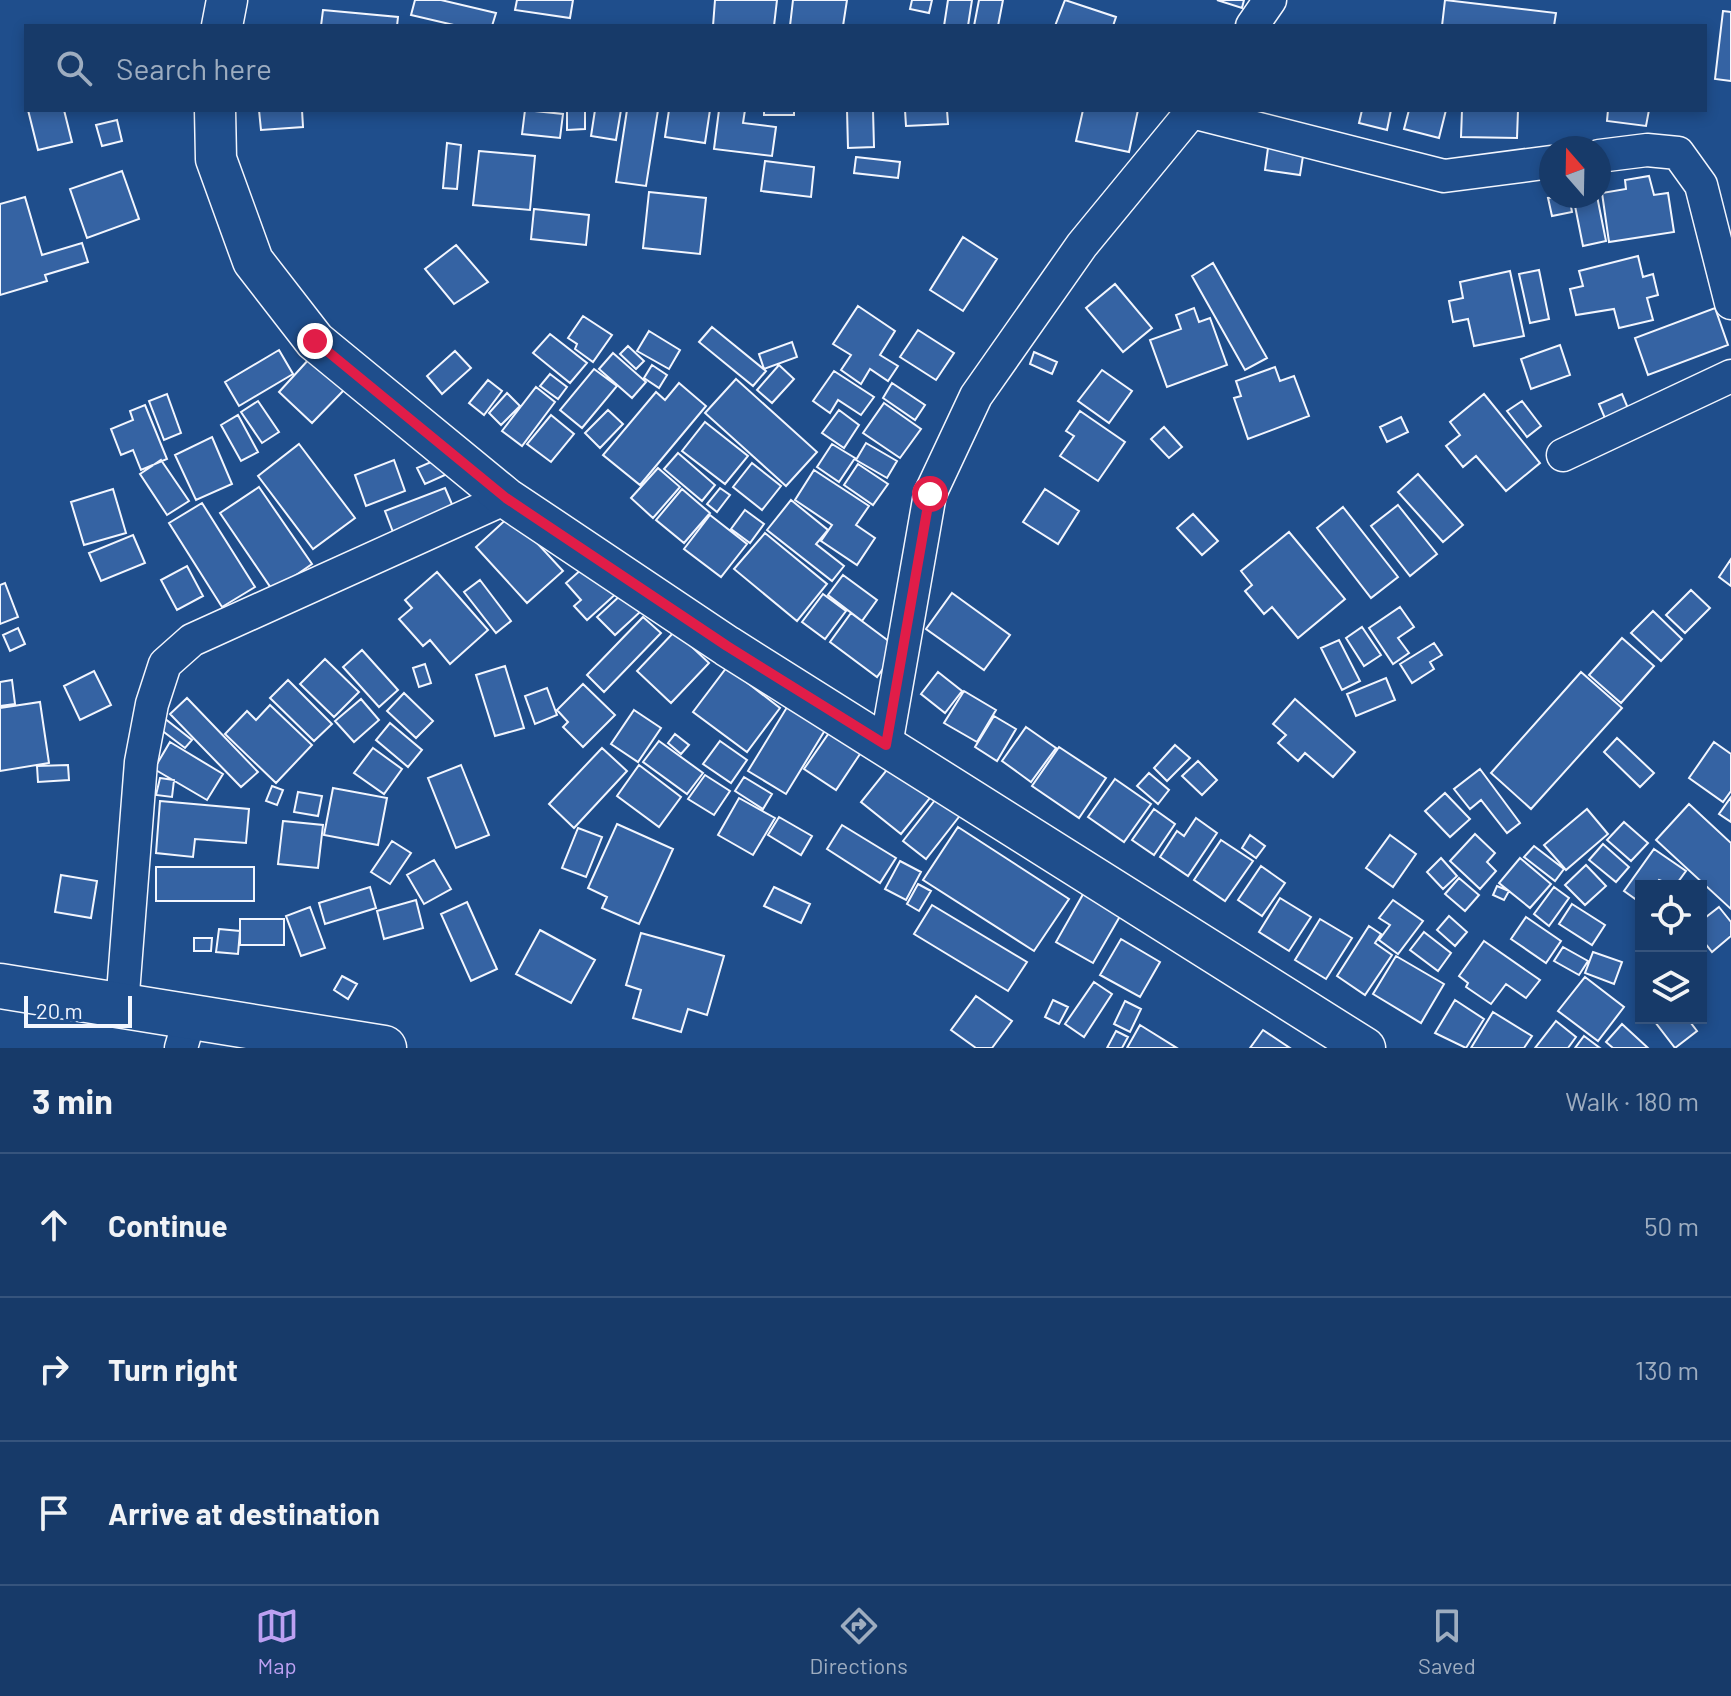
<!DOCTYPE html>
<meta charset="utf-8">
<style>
:root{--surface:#173a69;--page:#20416f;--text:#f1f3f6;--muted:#9eadc0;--line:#36547d;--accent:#bca0f2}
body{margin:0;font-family:Barlow,sans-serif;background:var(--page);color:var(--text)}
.controls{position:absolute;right:24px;bottom:24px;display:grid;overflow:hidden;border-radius:0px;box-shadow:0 4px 12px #0003}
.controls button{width:72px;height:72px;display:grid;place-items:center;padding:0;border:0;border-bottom:2px solid var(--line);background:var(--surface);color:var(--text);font:40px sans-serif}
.compass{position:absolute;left:1539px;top:136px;width:72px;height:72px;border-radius:50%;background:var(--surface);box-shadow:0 4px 12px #0003;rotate:340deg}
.scale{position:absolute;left:24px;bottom:20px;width:108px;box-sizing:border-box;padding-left:8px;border:4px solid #f2f6ff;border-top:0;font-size:22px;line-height:28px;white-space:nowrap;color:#f2f6ff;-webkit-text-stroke:6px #1f4e8c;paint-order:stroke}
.stop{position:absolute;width:24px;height:24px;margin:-18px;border:6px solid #e11d48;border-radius:50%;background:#fff}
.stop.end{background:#e11d48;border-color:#fff;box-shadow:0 2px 8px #0008}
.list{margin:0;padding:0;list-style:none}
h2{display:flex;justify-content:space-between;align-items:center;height:104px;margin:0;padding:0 32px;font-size:34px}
h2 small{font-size:26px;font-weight:400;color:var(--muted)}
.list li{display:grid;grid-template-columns:52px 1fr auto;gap:24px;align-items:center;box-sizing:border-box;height:144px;padding:0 32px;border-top:2px solid var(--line)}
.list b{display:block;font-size:30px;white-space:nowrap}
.list em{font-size:26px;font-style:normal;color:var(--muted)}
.icon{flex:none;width:44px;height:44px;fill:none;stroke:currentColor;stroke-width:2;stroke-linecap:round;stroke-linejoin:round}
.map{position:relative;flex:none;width:1731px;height:1048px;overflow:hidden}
.search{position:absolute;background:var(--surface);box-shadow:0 4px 12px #0003;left:24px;right:24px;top:24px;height:88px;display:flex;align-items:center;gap:20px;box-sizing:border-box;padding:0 28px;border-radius:0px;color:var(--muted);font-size:30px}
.sheet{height:536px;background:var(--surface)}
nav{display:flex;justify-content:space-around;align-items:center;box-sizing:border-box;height:112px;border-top:2px solid var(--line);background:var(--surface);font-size:22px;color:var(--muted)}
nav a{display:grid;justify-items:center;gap:4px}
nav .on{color:var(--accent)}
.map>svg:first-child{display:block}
</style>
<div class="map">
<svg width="1731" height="1048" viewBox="0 0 1731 1048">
<rect width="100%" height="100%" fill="#1f4e8c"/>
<path fill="#3563a3" stroke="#f2f6ff" stroke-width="2" d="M415 0H441L496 13 492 26H458L411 15Z
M517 0H573L570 18 515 10Z
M715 0H777L774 26H713Z
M793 0H847L843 26H790Z
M912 0H932L929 13 910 9Z
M948 0H972L968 26H944Z
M979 0H1003L998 26H974Z
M1065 0 1116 17 1113 26H1055Z
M1217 0H1244L1242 8Z
M1445 0 1556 13 1554 26H1442Z
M323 10 398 17 397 26H321Z
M1723 11 1731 12V81L1715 79Z
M28 110H64L72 142 38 150Z
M259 110H302L303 127 261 130Z
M525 110 563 114 560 138 522 134Z
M567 110H585V129L567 130Z
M595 110H621L616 140 591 136Z
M627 110H658L646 186 616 182Z
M669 110H710L705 143 665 137Z
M719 110H745L743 123 776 127 772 156 714 149Z
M764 110H794V115H764Z
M847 110H873L874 147 848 148Z
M905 110H947L948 124 906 126Z
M1083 110H1138L1129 152 1076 141Z
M1362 110H1391L1387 130 1359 123Z
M1409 110H1446L1439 138 1404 129Z
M1462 110H1518L1517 138 1461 137Z
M1608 110H1649L1646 126 1607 121Z
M117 120 122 141 102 146 96 125Z
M1270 133 1306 137 1300 175 1265 170Z
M447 143 461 145 457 189 443 188Z
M479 151 535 156 530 210 473 205Z
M856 157 900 162 898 178 854 173Z
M765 161 814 167 811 197 761 191Z
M122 171 139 219 87 238 70 189Z
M1649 176 1654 195 1668 193 1674 232 1609 242 1602 193 1626 189 1625 180Z
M649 192 706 198 700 254 643 248Z
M1569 196 1572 212 1552 216 1548 198Z
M1573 196H1597L1606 241 1583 246Z
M25 197 42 255 82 243 88 262 45 275 47 281 0 295V204Z
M534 209 589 215 586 245 531 239Z
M963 237 997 259 963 311 930 290Z
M456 245 488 282 454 304 425 269Z
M1638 256 1643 277 1653 274 1658 295 1647 298 1653 320 1619 328 1614 309 1576 315 1570 289 1583 286 1579 271Z
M1213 263 1267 358 1245 370 1192 276Z
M1539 270 1549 319 1530 323 1519 274Z
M1510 271 1524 336 1474 346 1468 319 1453 322 1449 301 1463 298 1460 282Z
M1115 284 1152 328 1123 352 1086 308Z
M858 306 895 331 880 355 898 366 888 381 870 369 861 384 841 370 851 355 833 344Z
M1194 308 1199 322 1210 318 1227 365 1167 387 1150 340 1181 329 1176 315Z
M1715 308 1728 345 1648 375 1635 338Z
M583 316 612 335 593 362 575 349 577 344 568 338Z
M712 327 766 371 753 386 699 342Z
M918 330 954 353 936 380 900 357Z
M649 331 680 350 669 369 637 351Z
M550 334 587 363 570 383 533 353Z
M792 342 797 357 764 369 759 354Z
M1560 345 1570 375 1531 389 1521 359Z
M628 346 644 361 636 369 620 354Z
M279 350 293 374 239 406 225 382Z
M455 351 471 368 442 394 427 376Z
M1034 352 1057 362 1052 374 1030 364Z
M613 353 646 382 632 398 599 369Z
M310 358 344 390 312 423 279 392Z
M652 365 667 375 659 388 644 378Z
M779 365 794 379 772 403 757 390Z
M1275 367 1280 381 1294 376 1309 416 1248 439 1234 398 1241 396 1236 381Z
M594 369 617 386 582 428 560 410Z
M1102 370 1132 391 1109 423 1078 401Z
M834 371 874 397 861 415 838 400 830 413 813 401Z
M550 374 567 387 558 399 540 386Z
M736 379 817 452 786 486 705 413Z
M488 380 502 391 484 415 469 403Z
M679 383 706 406 640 485 603 455 656 392 665 400Z
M892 383 925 405 915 420 883 398Z
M536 387 555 402 522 446 502 431Z
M507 393 520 406 501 425 489 413Z
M167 394 181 433 164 440 149 401Z
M1484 394 1540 463 1506 491 1476 456 1463 467 1446 446 1460 435 1450 422Z
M1622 394 1630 413 1607 423 1599 404Z
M258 401 279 432 262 443 241 412Z
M1522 401 1541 426 1527 437 1507 411Z
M884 403 921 429 900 458 863 433Z
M145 405 167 459 141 470 133 450 121 455 111 429 133 420 130 411Z
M608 410 623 424 600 448 585 433Z
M839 410 859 425 844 448 822 433Z
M1080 411 1125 442 1098 481 1060 456 1074 436 1066 431Z
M238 415 258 452 241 461 221 425Z
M551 415 574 434 551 462 527 444Z
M1401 417 1408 432 1387 442 1380 427Z
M705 422 748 456 725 484 682 451Z
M1164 427 1182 447 1169 458 1151 439Z
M212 437 232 484 196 500 175 455Z
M866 443 897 461 887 478 856 460Z
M299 444 355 518 313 549 258 476Z
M832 444 855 458 839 482 817 467Z
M678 453 715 485 702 501 664 469Z
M438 459 445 475 425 484 417 468Z
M161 460 189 501 167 515 140 474Z
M394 460 405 491 366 506 355 475Z
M752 463 781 486 762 510 733 487Z
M858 464 888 484 873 505 844 485Z
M658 468 680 487 653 518 631 498Z
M814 470 869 506 856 525 875 538 857 565 821 541 832 525 795 500Z
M1418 474 1463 525 1443 542 1398 492Z
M259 487 312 564 273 591 220 513Z
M445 488 454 509 393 532 385 511Z
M720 488 730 495 717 512 707 504Z
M113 489 126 533 84 545 71 502Z
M682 489 710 513 684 543 656 520Z
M1045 489 1079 511 1058 544 1023 522Z
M791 500 828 530 816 544 844 566 832 581 767 530Z
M202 503 255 587 222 607 169 523Z
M1398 505 1437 554 1410 576 1371 526Z
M1343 507 1398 577 1371 598 1317 528Z
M745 510 764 524 750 543 731 529Z
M1193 514 1218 541 1202 555 1177 528Z
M511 515 563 571 527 603 476 547Z
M710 515 747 544 721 577 684 549Z
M1289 532 1345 599 1298 638 1272 607 1264 614 1245 591 1252 585 1241 571Z
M765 533 827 584 797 621 734 569Z
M133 535 145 563 101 581 89 553Z
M1731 559V586L1719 577Z
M591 561 619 591 587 620 574 606 581 600 566 583Z
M187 566 203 596 177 610 161 580Z
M437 572 488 630 450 664 430 640 423 646 399 619 412 608 405 600Z
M843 575 877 600 862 621 828 595Z
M480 580 511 621 496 633 464 592Z
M5 583 18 617 0 624V585Z
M1691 590 1710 608 1685 633 1666 615Z
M623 593 640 612 615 635 597 617Z
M952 593 1010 635 984 670 926 629Z
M823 594 846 611 825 639 802 622Z
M1400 607 1414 627 1398 638 1409 653 1393 664 1369 628Z
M1653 611 1682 639 1661 661 1631 633Z
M851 613 898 648 877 677 830 642Z
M643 617 661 633 604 692 587 675Z
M1362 627 1381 655 1364 666 1346 638Z
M18 628 25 644 10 651 3 635Z
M675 631 709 663 671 703 637 671Z
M1622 638 1654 666 1621 703 1589 675Z
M1339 640 1360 681 1342 690 1321 648Z
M1434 643 1442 655 1430 662 1434 669 1412 683 1400 664Z
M362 650 398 690 379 707 343 667Z
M325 659 359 692 334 717 300 684Z
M425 664 431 683 419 687 413 668Z
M505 666 524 728 495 736 476 675Z
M727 667 780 708 747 752 693 712Z
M94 671 111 705 80 720 64 686Z
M938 672 962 691 945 713 921 694Z
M1581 672 1622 708 1531 809 1491 773Z
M1386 678 1395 700 1356 716 1347 694Z
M12 680 15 704 0 706V682Z
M288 680 332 724 314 741 270 698Z
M583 684 615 715 583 747 563 727 568 722 557 710Z
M547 688 557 715 535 724 525 696Z
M964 691 996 710 977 742 944 723Z
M404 693 433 721 416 738 387 711Z
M187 698 258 772 241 787 170 714Z
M361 699 379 720 354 742 335 721Z
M792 699 830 722 786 794 748 771Z
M1295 699 1355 752 1333 777 1305 753 1298 761 1278 743 1286 735 1273 724Z
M40 702 49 763 0 771V708Z
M270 705 312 745 276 783 225 734 247 711 256 720Z
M634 710 661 728 638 762 611 744Z
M159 714 192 740 185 748 152 723Z
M994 716 1016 729 997 761 975 747Z
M390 723 422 750 408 767 376 740Z
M1026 727 1056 748 1031 782 1002 761Z
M831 730 862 751 836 790 804 769Z
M675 734 689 745 681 754 668 743Z
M1617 738 1654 773 1640 787 1604 752Z
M659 741 703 773 687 794 643 762Z
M720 741 747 760 731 783 703 764Z
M170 742 223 774 207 800 154 769Z
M1714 742 1731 754V791L1723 802 1689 778Z
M1175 745 1190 758 1167 781 1154 768Z
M1059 747 1106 778 1079 818 1032 786Z
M373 748 402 769 384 794 354 773Z
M602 748 627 771 574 828 549 804Z
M894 761 934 793 901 834 861 802Z
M1198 761 1217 780 1202 795 1182 776Z
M68 765 69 780 38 782 37 766Z
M461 765 489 835 456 848 428 778Z
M639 765 681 797 659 827 617 796Z
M1480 769 1520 823 1507 833 1481 800 1470 809 1454 789Z
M1149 773 1169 790 1158 804 1137 786Z
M705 775 730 791 714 815 688 799Z
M744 777 772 794 763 809 735 791Z
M160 778 174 780 172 797 156 795Z
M1115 779 1151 804 1124 842 1088 817Z
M272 786 283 790 277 805 266 801Z
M333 788 387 798 378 845 324 835Z
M298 792 322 796 318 816 294 812Z
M1445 793 1470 819 1450 837 1425 811Z
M939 795 962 813 926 859 903 841Z
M1731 797V822L1719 814Z
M739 798 775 818 753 855 718 835Z
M160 801 249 809 246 843 195 839 193 857 156 853Z
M1689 804 1731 843V909L1656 840Z
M1154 809 1175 824 1154 855 1132 840Z
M1587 809 1608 834 1566 870 1544 845Z
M779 817 812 836 801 855 768 835Z
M1196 818 1217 833 1188 876 1160 857 1177 831 1184 836Z
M283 821 323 825 318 868 278 864Z
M1624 822 1648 843 1631 861 1607 840Z
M617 824 673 849 639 924 602 908 607 897 588 888Z
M842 825 896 858 880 883 827 849Z
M958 827 1069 899 1034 951 923 880Z
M578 828 602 837 586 877 562 868Z
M1475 834 1495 853 1487 862 1496 871 1480 889 1450 861Z
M1250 835 1265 846 1256 858 1242 848Z
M1390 835 1416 854 1393 887 1366 868Z
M1221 840 1253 861 1225 901 1194 880Z
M392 841 411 853 390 884 371 872Z
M1603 844 1629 867 1616 882 1589 860Z
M1534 846 1564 869 1555 881 1524 857Z
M1654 849 1686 871 1675 886 1659 880 1655 886H1641V903L1624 891Z
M1441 858 1457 876 1443 889 1427 872Z
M1520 858 1551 884 1530 908 1499 883Z
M434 860 451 889 424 904 407 875Z
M900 861 921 872 906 900 885 889Z
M1586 865 1606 886 1585 905 1565 885Z
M1261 866 1285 883 1262 916 1238 900Z
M156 867H254V901H156Z
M61 875 97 881 91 918 55 912Z
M1459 878 1479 895 1465 911 1445 894Z
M918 884 931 891 919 911 907 904Z
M1497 886 1509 891 1504 900 1493 895Z
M370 887 376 908 325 924 319 903Z
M774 887 810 904 801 923 764 906Z
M1554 887 1569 898 1549 926 1534 914Z
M1086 889 1123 911 1093 963 1056 942Z
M1280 898 1311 917 1289 951 1259 932Z
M416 900 423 928 384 939 377 911Z
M1393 900 1423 921 1398 954 1379 940 1390 925 1379 918Z
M467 902 497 969 471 981 441 914Z
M1572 904 1605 925 1592 945 1559 924Z
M932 905 1027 962 1008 991 914 934Z
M310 907 325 948 301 956 286 916Z
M1719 907 1731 922V936L1712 952 1701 938V921Z
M1449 916 1467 932 1455 946 1437 930Z
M1526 917 1561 941 1546 963 1511 939Z
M240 919H284V945H240Z
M1320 919 1352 938 1326 979 1295 960Z
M1369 926 1381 934 1375 943 1392 955 1365 995 1337 976Z
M219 929 240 931 238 954 216 952Z
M540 930 595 960 571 1003 516 974Z
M1424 932 1451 953 1438 971 1410 950Z
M641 933 724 956 707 1015 688 1009 681 1032 633 1018 641 990 626 985Z
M194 938H212L211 951H194Z
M1121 939 1160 962 1140 997 1100 975Z
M1484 941 1540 980 1526 998 1506 984 1491 1004 1466 987 1468 983 1459 976Z
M1563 947 1588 961 1579 975 1554 961Z
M1593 952 1622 962 1614 984 1585 973Z
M1396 956 1444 984 1421 1023 1373 994Z
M342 976 357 984 348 999 334 990Z
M1585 977 1624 1007 1598 1041 1558 1011Z
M1094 982 1112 994 1084 1037 1065 1024Z
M976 996 1012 1021 992 1048H976L951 1030Z
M1053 1000 1068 1007 1059 1024 1045 1017Z
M1455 1000 1484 1019 1466 1048 1435 1033Z
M1125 1001 1141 1009 1130 1032 1114 1024Z
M1493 1012 1532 1036 1524 1048H1471Z
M1652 1018H1687L1697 1031 1675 1048Z
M1556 1021 1576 1037 1568 1048H1535Z
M1622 1024 1648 1048H1613L1606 1042Z
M1140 1025 1177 1048H1127Z
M1263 1030 1290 1048H1250Z
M1116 1031 1128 1037 1122 1048H1107Z
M1584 1036 1600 1048H1575Z"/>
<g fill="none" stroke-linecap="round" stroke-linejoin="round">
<g stroke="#f2f6ff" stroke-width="35">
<path id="minor" d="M1252 26 1270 0
M1192 112 1444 176 1551 162
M1599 156 1647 150 1678 153 1701 185 1731 303
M1563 455 1731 376
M886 745 930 494 976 396 1082 245 1193 110
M122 1006 141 762 152 704 165 664 192 640 506 498
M181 1048 190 1017"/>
</g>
<g stroke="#f2f6ff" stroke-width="43">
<path id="tertiary" d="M222 26 227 0
M215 110 216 159 253 261 315 341 506 498 727 646 1365 1048"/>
</g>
<g stroke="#f2f6ff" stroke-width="47">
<path id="primary" d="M0 986 384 1048"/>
</g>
<use href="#minor" stroke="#1f4e8c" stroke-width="32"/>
<use href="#tertiary" stroke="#1f4e8c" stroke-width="40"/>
<use href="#primary" stroke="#1f4e8c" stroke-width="44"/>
</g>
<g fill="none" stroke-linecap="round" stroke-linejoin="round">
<path stroke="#e11d48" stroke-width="10" d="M315 341 506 498 727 646 886 745 930 494"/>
</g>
</svg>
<div class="controls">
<button><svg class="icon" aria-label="locate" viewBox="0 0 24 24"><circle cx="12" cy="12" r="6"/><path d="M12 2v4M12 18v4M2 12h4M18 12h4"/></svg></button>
<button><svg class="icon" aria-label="layers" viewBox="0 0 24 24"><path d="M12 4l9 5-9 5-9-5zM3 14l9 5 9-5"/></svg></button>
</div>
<svg class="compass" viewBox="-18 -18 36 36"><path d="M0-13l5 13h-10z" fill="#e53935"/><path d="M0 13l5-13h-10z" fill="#9eadc0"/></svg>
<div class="scale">20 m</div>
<div class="stop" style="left:930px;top:494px"></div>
<div class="stop end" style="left:315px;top:341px"></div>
<div class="search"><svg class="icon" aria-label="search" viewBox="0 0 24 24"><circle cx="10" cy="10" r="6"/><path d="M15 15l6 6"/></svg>Search here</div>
</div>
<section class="sheet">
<h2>3 min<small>Walk · 180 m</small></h2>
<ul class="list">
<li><svg class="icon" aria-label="ahead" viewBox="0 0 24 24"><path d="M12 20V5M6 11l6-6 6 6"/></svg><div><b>Continue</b></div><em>50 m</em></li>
<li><svg class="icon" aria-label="right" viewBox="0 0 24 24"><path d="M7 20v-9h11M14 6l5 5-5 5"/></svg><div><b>Turn right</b></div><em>130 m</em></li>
<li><svg class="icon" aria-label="arrive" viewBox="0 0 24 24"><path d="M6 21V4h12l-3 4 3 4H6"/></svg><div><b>Arrive at destination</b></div></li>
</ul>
</section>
<nav>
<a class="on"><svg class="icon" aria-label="map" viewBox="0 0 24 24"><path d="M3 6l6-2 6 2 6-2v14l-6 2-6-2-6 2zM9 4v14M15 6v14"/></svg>Map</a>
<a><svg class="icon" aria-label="directions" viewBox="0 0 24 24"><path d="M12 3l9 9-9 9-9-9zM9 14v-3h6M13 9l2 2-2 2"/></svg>Directions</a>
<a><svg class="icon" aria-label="saved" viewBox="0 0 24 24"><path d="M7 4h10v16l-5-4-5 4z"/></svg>Saved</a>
</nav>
